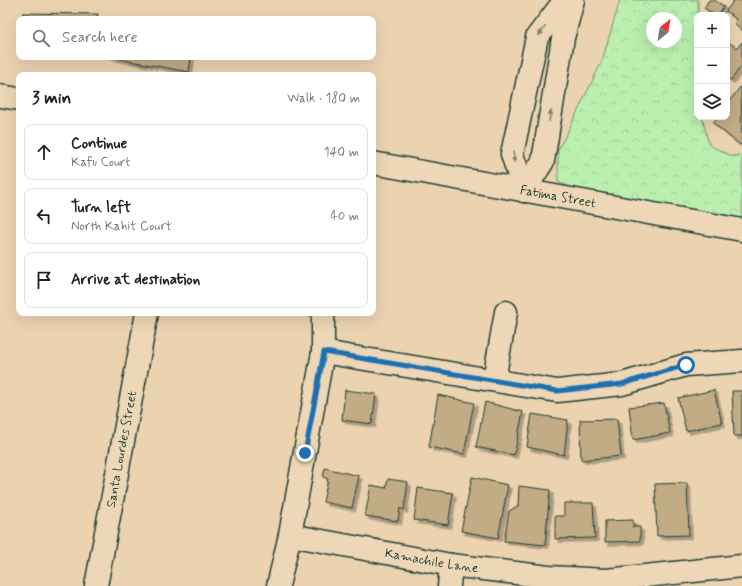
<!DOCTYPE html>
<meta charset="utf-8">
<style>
:root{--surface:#fff;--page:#f2f2f2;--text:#222;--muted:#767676;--line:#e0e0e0}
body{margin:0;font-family:Mynerve,sans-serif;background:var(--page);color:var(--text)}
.controls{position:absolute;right:12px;top:12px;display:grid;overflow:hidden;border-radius:8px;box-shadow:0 4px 16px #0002}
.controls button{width:36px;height:36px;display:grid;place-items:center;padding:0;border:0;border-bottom:1px solid var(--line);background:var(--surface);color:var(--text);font:20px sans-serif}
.compass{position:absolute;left:646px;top:12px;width:36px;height:36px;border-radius:50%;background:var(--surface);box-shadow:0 4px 16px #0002;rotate:30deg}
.stop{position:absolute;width:12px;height:12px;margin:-9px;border:3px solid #1f6fb2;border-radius:50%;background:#fff}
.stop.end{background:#1f6fb2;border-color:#fff;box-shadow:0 1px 4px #0008}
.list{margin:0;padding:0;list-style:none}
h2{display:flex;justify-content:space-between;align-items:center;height:52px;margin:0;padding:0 16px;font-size:17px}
h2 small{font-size:13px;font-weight:400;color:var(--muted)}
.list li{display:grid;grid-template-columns:26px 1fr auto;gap:12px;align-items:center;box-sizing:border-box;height:56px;margin:0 8px 8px;padding:0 8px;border:1px solid var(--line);border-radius:8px}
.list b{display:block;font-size:15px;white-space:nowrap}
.list p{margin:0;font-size:13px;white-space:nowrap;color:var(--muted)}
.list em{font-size:13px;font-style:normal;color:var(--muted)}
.icon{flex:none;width:22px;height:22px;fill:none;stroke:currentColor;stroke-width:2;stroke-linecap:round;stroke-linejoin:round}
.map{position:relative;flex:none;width:742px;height:586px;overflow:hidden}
.search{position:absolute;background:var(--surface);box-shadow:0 4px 16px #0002;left:16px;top:16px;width:360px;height:44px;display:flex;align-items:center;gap:10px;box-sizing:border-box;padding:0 14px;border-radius:8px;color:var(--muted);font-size:15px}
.panel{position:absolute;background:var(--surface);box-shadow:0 4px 16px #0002;left:16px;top:72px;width:360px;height:244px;border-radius:8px}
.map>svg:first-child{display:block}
</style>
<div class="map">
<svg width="742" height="586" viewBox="0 0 742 586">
<defs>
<pattern id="forest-crowns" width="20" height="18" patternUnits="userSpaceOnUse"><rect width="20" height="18" fill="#bbefaf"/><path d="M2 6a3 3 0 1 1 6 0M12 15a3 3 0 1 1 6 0" fill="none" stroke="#a0ce97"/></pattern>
<filter id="shadow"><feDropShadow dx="3.5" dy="3.5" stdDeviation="0" flood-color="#0004"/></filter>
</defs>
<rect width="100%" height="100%" fill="#ebd3b0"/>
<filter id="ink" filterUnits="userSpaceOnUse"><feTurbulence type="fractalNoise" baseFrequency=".025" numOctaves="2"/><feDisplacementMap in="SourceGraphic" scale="8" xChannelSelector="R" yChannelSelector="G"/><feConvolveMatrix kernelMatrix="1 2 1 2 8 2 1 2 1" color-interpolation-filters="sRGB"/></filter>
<g filter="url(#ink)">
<path fill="url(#forest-crowns)" stroke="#6d9672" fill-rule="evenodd" d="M620 0H698V15H697V117H702L709 145 731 156 742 155V219L569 187 558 182V150L567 133 602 61ZM652 18H676V42H652Z"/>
<path fill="#c1ac85" stroke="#1f3d34" filter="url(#shadow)" d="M709 0H714L724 6 718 15H715L704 8Z
M734 0H742V30L735 25 736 19 726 11Z
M22 13 98 14 97 19H26Z
M727 41 737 48 742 42V65L731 80 727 78Z
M108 57H191L189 72Z
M741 86 742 143 740 145 713 123 717 117H727V104Z
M345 390 376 394 372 424 342 420Z
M714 390 722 423 686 431 678 398Z
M732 391H742V436H734Z
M438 395 474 403 464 454 429 447Z
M485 402 523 412 514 455 476 447Z
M664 403 670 433 633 440 629 407Z
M532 414 568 420 564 455 527 447Z
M617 419 621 456 581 460 580 420Z
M325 468 359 476 352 508 323 502 328 479 323 477Z
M472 477 508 485 498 538 461 531Z
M388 479 408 482 404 510 400 508 398 521 365 516 371 485 386 488Z
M687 483 689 535 657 536 655 484Z
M519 486 550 490 545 545 504 541 509 511 518 506Z
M418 488 453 493 448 525 414 520Z
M564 503H593L595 538 555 539V516H564Z
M633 520V527H640V541L605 542V521Z"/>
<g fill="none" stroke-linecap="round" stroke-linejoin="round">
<g stroke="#1f3d34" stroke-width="25">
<g id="minor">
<path d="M524 191 512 154 537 37 565 0"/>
<path d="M524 191 543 161 563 38 573 0"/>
<path d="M323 352 557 391 622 384 686 365 742 361"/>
<path d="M494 380 506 312"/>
<path id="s1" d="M290 535 451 565 549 577 606 580 742 566"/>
<path id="s2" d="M96 586 147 313"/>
<path d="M278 586 290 535 323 352V313"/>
<path d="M449 586 451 565"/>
</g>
</g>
<g stroke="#1f3d34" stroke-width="25">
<g id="major">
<path d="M0 96 19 99"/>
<path id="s3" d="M373 163 742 230"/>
</g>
</g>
<use href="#minor" stroke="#edd7b6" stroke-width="22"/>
<use href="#major" stroke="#edd7b6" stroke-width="22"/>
</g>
<defs><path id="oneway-solid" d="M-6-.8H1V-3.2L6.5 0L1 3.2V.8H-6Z"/></defs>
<g fill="#7c826e">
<use href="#oneway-solid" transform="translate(542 31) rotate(127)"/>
<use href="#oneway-solid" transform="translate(550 116) rotate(-81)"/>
<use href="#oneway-solid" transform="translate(514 157) rotate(81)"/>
</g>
</g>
<g fill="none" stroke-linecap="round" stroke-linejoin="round" filter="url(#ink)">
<path stroke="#1f6fb2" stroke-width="5" d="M305 453 324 352 557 391 622 384 686 365"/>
</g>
<g text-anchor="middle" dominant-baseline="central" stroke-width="3" stroke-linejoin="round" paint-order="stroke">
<g font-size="13" fill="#1f3d34" stroke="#edd7b6">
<text stroke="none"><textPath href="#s3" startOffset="188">Fatima Street</textPath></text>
<text stroke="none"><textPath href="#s2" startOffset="139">Santa Lourdes Street</textPath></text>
<text stroke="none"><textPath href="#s1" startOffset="144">Kamachile Lane</textPath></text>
</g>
</g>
</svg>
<div class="controls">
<button>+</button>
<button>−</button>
<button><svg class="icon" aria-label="layers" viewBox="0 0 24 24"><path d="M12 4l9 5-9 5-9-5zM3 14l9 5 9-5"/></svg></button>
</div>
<svg class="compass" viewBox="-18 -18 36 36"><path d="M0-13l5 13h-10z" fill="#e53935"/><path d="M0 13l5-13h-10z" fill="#767676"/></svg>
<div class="stop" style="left:686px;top:365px"></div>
<div class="stop end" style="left:305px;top:453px"></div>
<div class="search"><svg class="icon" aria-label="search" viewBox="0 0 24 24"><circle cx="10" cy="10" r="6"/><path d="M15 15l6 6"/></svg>Search here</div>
<section class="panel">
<h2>3 min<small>Walk · 180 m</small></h2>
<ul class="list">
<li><svg class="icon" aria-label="ahead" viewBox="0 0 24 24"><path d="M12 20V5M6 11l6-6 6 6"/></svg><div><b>Continue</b><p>Kafu Court</p></div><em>140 m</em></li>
<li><svg class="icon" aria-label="left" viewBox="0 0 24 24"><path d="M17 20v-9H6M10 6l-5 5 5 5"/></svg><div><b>Turn left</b><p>North Kahit Court</p></div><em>40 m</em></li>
<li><svg class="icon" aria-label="arrive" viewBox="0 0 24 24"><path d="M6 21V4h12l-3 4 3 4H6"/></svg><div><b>Arrive at destination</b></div></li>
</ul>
</section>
</div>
